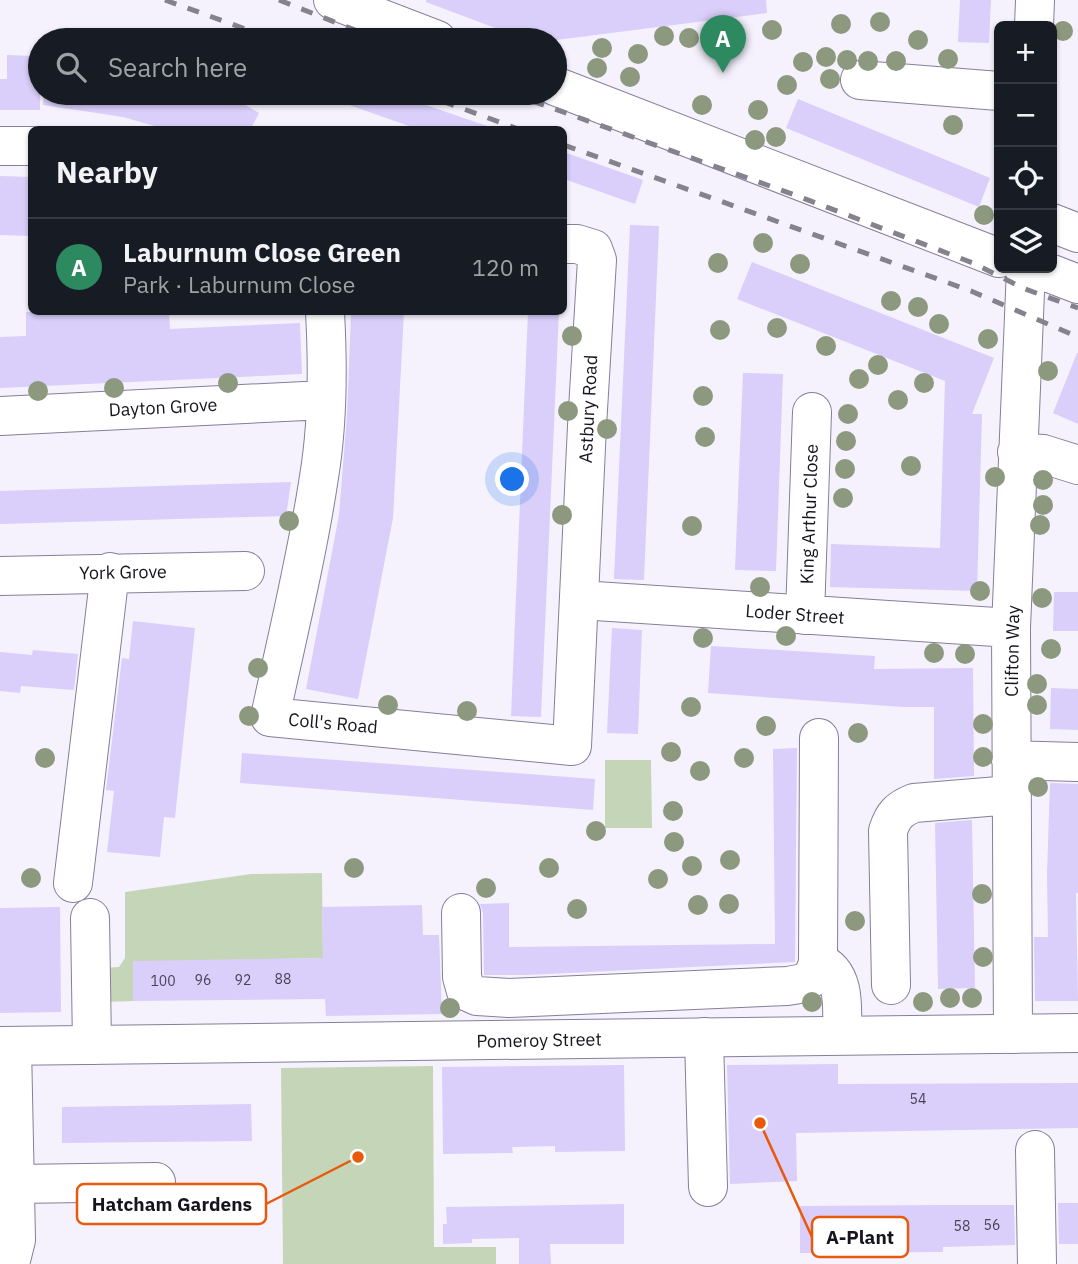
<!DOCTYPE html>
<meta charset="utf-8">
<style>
:root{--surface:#171b24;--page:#242831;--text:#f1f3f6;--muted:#9ea1a6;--line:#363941;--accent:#2c8960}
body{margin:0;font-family:"IBM Plex Sans",sans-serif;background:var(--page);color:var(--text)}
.controls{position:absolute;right:21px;top:21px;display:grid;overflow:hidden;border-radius:10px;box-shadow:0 2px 5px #0004}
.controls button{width:63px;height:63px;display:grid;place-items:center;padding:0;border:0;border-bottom:2px solid var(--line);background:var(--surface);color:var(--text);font:35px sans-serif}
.you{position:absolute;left:513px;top:480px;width:24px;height:24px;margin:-18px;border:5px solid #fff;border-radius:50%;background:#1a73e8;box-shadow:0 0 0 10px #1a73e833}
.badge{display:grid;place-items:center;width:46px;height:46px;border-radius:50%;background:var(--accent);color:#fff;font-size:23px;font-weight:700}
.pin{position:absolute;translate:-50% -58px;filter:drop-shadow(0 2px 4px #0008)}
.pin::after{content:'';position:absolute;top:37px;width:24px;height:21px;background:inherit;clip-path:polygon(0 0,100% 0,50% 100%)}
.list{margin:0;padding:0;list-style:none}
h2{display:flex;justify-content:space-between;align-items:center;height:91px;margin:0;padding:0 28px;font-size:30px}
h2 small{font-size:23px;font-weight:400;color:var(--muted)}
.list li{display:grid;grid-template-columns:46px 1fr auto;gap:21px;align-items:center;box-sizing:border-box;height:98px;padding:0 28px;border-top:2px solid var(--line)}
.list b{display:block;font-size:26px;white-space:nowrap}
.list p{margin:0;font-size:23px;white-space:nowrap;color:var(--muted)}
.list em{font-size:23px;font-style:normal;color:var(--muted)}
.icon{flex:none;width:38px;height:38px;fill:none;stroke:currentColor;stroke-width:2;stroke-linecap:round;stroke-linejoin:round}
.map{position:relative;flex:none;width:1078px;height:1264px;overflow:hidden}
.search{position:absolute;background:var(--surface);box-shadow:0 2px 5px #0004;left:28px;top:28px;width:539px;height:77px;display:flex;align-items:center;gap:18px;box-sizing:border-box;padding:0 24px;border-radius:38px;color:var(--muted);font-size:26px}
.panel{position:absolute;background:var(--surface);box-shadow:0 2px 5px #0004;left:28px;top:126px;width:539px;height:189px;border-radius:10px}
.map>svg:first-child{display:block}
</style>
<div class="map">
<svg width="1078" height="1264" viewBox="0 0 1078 1264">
<rect width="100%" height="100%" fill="#f5f2fe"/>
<path fill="#c5d5b7" d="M605 760H651L652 828H605Z
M322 873 323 958 133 962V1001L103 1002 102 968 119 967 125 958V892L251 874Z
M433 1066 434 1247H496V1264H283L281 1068Z"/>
<path fill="#dacefa" d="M426 0H766L767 13 556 40H527L426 2Z
M960 0H991L989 43 958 42Z
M7 55 33 56 32 80H40V110H0V79H7Z
M44 93H225L259 113 250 130H168L123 117 43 105Z
M324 93H391L487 126V130H420L324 96Z
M798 99 990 178 979 207 786 128Z
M564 152 643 180 635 204 564 179Z
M0 176 32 177V236L0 235Z
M630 225 659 226 644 580 614 579Z
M752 262 994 358 972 414H982L977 591 830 587 831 544 940 548 945 381 737 299Z
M26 312H169L170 329 300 323 302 374 0 388V337L26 336Z
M351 312H404L393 518 358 699 306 689 339 515 347 416Z
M528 312H559L541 717 511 716Z
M1077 353H1078V424L1053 413Z
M743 373 783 374 776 571 735 570Z
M291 482 286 516 0 524V491Z
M1054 592H1078V631H1053Z
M133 621 195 628 175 818 164 817 160 857 107 852 114 791 106 790 122 658 129 659Z
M612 628 642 630 638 734 607 733Z
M711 646 875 656 874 669 973 668 974 776 934 779V707H903L708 693Z
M33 650 78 654 74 690 21 686 20 693 0 691V652L32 655Z
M1051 688 1078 689V730L1050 729Z
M797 748 795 962 527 975H484L483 913 480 904 509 903V947L775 944 773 749Z
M242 753 595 779 593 810 240 783Z
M1050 783 1078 784V893H1076L1078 1001H1035L1034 937H1048L1047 874Z
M972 820 975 988 938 989 935 823Z
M422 905 423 935H439L442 1014 326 1016 325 999 133 1001V961L323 958 322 907Z
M60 907 61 1012 0 1013V908Z
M838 1064V1084L1078 1083V1128L796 1133 797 1181 730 1184 727 1065Z
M624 1065 625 1151 555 1152V1146L512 1147 513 1153 443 1154 442 1067Z
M251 1104 252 1141 62 1143V1107Z
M1058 1203H1078V1244H1059Z
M624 1204V1244H550L551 1264H519V1238L472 1239V1243L443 1244V1224H447L446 1207Z
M943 1205H1014L1015 1245 943 1247V1252L800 1253V1206Z"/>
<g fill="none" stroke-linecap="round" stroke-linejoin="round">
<g stroke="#867e9a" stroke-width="40">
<path id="minor" d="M333 0 437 40
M1034 26 1035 0
M860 80 999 91
M555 86 999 258
M0 146H32
M1052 223 1078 233
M1024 268 1052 274 1078 284
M325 312C328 366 328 423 319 477 307 557 287 637 270 717L572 746 587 426 597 260 593 249 577 244H564
M0 416 325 400
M1017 452 1043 454 1078 465
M0 576 245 571
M580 600 1011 628
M805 615 812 412
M1011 760 1078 762
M73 883 110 572
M461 913 462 977 466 991 477 996 509 998 787 986C806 983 813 982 818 962L819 738
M90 918 92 1045
M818 962C847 973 842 1010 842 1035
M891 985 888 831C893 815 899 809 914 803L1011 795
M1013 1034 1011 628 1026 268
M704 1037 708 1187
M1035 1150 1037 1264
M15 1184 156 1182
M10 1264 16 1240 12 1046"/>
</g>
<g stroke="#867e9a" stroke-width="40">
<path id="major" d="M0 1046 1078 1033"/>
</g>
<use href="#minor" stroke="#fff" stroke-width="38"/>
<use href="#major" stroke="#fff" stroke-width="38"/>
<path stroke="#85828d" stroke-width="5" stroke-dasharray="12 12" stroke-linecap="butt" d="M165 0 276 40
M279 0 380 40
M420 93 521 130
M510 93 795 195 973 263 1025 289 1078 308
M564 145 971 291 1078 337"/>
</g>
<g fill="#8c997e">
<circle cx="880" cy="22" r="10"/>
<circle cx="841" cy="24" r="10"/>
<circle cx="772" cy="30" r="10"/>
<circle cx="1063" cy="31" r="10"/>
<circle cx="731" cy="32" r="10"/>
<circle cx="664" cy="36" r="10"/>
<circle cx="689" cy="38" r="10"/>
<circle cx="918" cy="40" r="10"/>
<circle cx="602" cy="48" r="10"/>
<circle cx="638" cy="54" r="10"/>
<circle cx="826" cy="57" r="10"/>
<circle cx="948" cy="59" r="10"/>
<circle cx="847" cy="60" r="10"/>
<circle cx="868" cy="61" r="10"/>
<circle cx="896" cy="61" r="10"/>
<circle cx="803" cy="62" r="10"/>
<circle cx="597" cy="68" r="10"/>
<circle cx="630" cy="77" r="10"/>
<circle cx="830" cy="79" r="10"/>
<circle cx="787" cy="85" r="10"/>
<circle cx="702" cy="105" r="10"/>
<circle cx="758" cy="110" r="10"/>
<circle cx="953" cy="125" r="10"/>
<circle cx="776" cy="137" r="10"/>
<circle cx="755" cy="140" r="10"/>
<circle cx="984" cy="215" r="10"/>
<circle cx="763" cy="243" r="10"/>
<circle cx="718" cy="263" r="10"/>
<circle cx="800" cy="264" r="10"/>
<circle cx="891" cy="301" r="10"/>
<circle cx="918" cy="307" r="10"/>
<circle cx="939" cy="324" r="10"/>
<circle cx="777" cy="328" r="10"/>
<circle cx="720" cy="330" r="10"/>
<circle cx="572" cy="336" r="10"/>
<circle cx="988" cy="339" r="10"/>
<circle cx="826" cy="346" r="10"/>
<circle cx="878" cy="365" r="10"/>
<circle cx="1048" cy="371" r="10"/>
<circle cx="859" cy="379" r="10"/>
<circle cx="228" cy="383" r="10"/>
<circle cx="924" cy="383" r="10"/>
<circle cx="114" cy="388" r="10"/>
<circle cx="38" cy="391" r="10"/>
<circle cx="703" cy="396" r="10"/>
<circle cx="898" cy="400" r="10"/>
<circle cx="568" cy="411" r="10"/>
<circle cx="848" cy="414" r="10"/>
<circle cx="607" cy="429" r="10"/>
<circle cx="705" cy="437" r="10"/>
<circle cx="846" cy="441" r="10"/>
<circle cx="911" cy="466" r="10"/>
<circle cx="845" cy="469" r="10"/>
<circle cx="995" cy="477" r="10"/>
<circle cx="1043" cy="480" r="10"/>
<circle cx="843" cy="498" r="10"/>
<circle cx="1043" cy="505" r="10"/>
<circle cx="562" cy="515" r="10"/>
<circle cx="289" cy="521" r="10"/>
<circle cx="1040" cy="525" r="10"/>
<circle cx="692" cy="526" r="10"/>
<circle cx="760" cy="587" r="10"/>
<circle cx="980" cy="591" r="10"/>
<circle cx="1042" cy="598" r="10"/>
<circle cx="786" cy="636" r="10"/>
<circle cx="703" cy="638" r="10"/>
<circle cx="1051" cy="649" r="10"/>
<circle cx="934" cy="653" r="10"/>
<circle cx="965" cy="654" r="10"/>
<circle cx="258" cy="668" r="10"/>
<circle cx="1037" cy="684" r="10"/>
<circle cx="388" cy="705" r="10"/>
<circle cx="1037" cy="705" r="10"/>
<circle cx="691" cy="707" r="10"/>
<circle cx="467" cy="711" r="10"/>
<circle cx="249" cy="716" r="10"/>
<circle cx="983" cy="724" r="10"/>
<circle cx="766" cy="726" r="10"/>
<circle cx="858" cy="733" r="10"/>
<circle cx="671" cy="752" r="10"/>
<circle cx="983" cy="757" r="10"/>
<circle cx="45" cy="758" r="10"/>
<circle cx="744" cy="758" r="10"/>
<circle cx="700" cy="771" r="10"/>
<circle cx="1038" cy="787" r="10"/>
<circle cx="673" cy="811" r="10"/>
<circle cx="596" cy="831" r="10"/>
<circle cx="674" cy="842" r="10"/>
<circle cx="730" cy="860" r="10"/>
<circle cx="692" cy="866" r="10"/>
<circle cx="354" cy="868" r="10"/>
<circle cx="549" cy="868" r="10"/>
<circle cx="31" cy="878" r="10"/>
<circle cx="658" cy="879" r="10"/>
<circle cx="486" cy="888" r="10"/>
<circle cx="982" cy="894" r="10"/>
<circle cx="729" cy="904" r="10"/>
<circle cx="698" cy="905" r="10"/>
<circle cx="577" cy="909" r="10"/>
<circle cx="855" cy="921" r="10"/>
<circle cx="983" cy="957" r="10"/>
<circle cx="950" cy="998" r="10"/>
<circle cx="972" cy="998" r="10"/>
<circle cx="812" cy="1002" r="10"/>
<circle cx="923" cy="1002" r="10"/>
<circle cx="450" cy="1008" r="10"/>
</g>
<g text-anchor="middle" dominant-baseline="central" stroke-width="7" stroke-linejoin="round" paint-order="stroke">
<g font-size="14" fill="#484255">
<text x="283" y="979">88</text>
<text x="203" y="980">96</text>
<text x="243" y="980">92</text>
<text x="163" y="981">100</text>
<text x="918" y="1099">54</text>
<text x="992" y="1225">56</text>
<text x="962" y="1226">58</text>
</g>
<g font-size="18" fill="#17141e" stroke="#fff">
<text transform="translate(163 407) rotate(-3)">Dayton Grove</text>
<text transform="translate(588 409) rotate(-87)">Astbury Road</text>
<text transform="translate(809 514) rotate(-88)">King Arthur Close</text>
<text transform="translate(123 572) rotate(-1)">York Grove</text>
<text transform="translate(795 614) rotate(4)">Loder Street</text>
<text transform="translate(1012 651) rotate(-89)">Clifton Way</text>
<text transform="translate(333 723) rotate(5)">Coll's Road</text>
<text transform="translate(539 1040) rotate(-1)">Pomeroy Street</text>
</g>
</g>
<path fill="none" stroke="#e8590c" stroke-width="2.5" d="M358 1157L266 1204M760 1123L812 1237"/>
<g fill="#e8590c" stroke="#fff" stroke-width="2.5">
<circle cx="358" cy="1157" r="7"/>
<circle cx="760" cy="1123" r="7"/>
</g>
<g fill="#fff" stroke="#e8590c" stroke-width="2.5">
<rect x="77" y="1184" width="189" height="40" rx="7"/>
<rect x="812" y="1217" width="96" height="40" rx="7"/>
</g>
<g font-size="19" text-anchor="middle" font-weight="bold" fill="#17141e">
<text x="172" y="1211">Hatcham Gardens</text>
<text x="860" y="1244">A-Plant</text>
</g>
</svg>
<div class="controls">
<button>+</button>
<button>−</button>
<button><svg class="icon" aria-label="locate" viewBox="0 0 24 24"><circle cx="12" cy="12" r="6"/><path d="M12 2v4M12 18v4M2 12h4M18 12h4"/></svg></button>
<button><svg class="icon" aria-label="layers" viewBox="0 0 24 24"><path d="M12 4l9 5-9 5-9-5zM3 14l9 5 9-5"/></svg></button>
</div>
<div class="you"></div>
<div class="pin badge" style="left:723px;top:73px">A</div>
<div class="search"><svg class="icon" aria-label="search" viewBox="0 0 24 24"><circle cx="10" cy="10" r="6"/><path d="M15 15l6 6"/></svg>Search here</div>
<section class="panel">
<h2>Nearby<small></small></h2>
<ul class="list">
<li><span class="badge">A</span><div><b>Laburnum Close Green</b><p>Park · Laburnum Close</p></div><em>120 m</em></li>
</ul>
</section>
</div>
